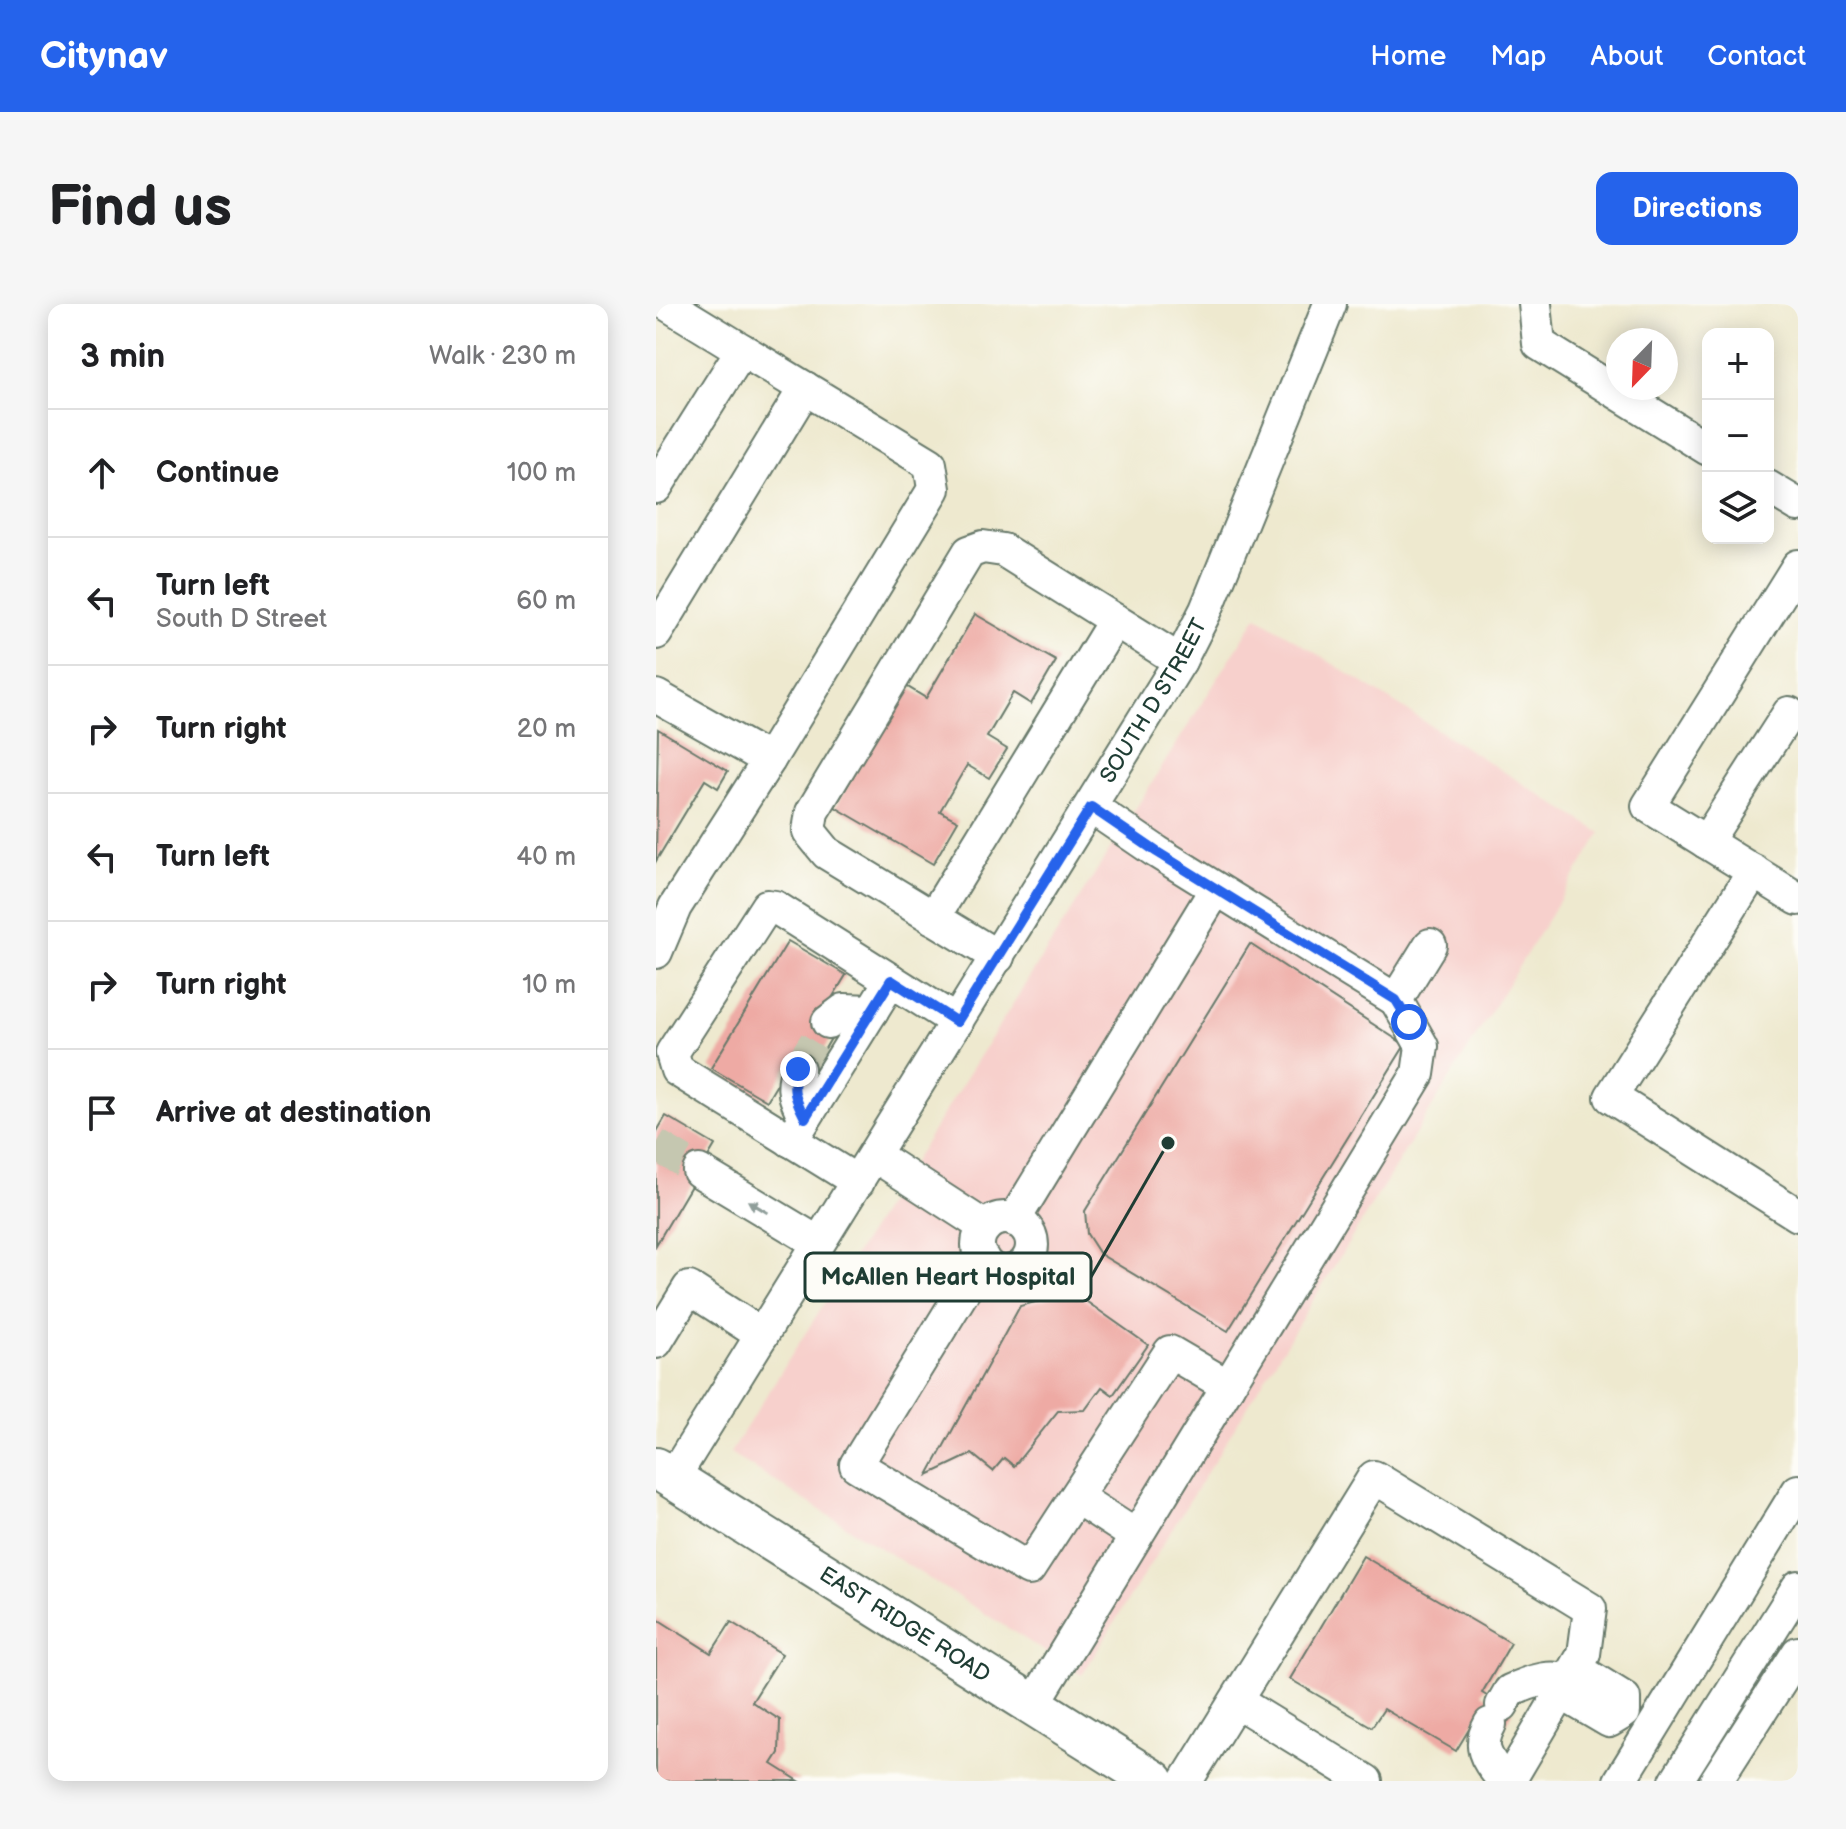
<!DOCTYPE html>
<meta charset="utf-8">
<style>
:root{--surface:#fff;--page:#f6f6f6;--text:#202124;--muted:#757577;--line:#e0e0e0;--accent:#2563eb}
body{margin:0;font-family:"Balsamiq Sans",sans-serif;background:var(--page);color:var(--text)}
.controls{position:absolute;right:24px;top:24px;display:grid;overflow:hidden;border-radius:16px;box-shadow:0 4px 20px #0003}
.controls button{width:72px;height:72px;display:grid;place-items:center;padding:0;border:0;border-bottom:2px solid var(--line);background:var(--surface);color:var(--text);font:40px sans-serif}
.compass{position:absolute;left:950px;top:24px;width:72px;height:72px;border-radius:50%;background:var(--surface);box-shadow:0 4px 20px #0003;rotate:203deg}
.stop{position:absolute;width:24px;height:24px;margin:-18px;border:6px solid #2563eb;border-radius:50%;background:#fff}
.stop.end{background:#2563eb;border-color:#fff;box-shadow:0 2px 8px #0008}
.list{margin:0;padding:0;list-style:none}
h2{display:flex;justify-content:space-between;align-items:center;height:104px;margin:0;padding:0 32px;font-size:34px}
h2 small{font-size:26px;font-weight:400;color:var(--muted)}
.list li{display:grid;grid-template-columns:52px 1fr auto;gap:24px;align-items:center;box-sizing:border-box;height:128px;padding:0 32px;border-top:2px solid var(--line)}
.list b{display:block;font-size:30px;white-space:nowrap}
.list p{margin:0;font-size:26px;white-space:nowrap;color:var(--muted)}
.list em{font-size:26px;font-style:normal;color:var(--muted)}
.icon{flex:none;width:44px;height:44px;fill:none;stroke:currentColor;stroke-width:2;stroke-linecap:round;stroke-linejoin:round}
.map{position:relative;flex:none;width:1142px;height:1477px;overflow:hidden;border-radius:16px}
header{display:flex;align-items:center;gap:48px;box-sizing:border-box;height:112px;padding:0 40px;background:var(--accent);color:#fff}
header strong{font-size:38px}
nav{display:flex;gap:44px;margin-inline-start:auto;font-size:28px}
.intro{display:flex;align-items:center;justify-content:space-between;box-sizing:border-box;height:192px;padding:0 48px}
h1{margin:0;font-size:56px}
.button{padding:20px 36px;border-radius:16px;background:var(--accent);color:#fff;font-size:28px;font-weight:700}
main{display:flex;gap:48px;padding:0 48px}
aside{flex:1;background:var(--surface);border-radius:16px;box-shadow:0 4px 20px #0003}
.map>svg:first-child{display:block}
</style>
<header>
<strong>Citynav</strong>
<nav><a>Home</a><a>Map</a><a>About</a><a>Contact</a></nav>
</header>
<div class="intro"><h1>Find us</h1><a class="button">Directions</a></div>
<main>
<aside>
<h2>3 min<small>Walk · 230 m</small></h2>
<ul class="list">
<li><svg class="icon" aria-label="ahead" viewBox="0 0 24 24"><path d="M12 20V5M6 11l6-6 6 6"/></svg><div><b>Continue</b></div><em>100 m</em></li>
<li><svg class="icon" aria-label="left" viewBox="0 0 24 24"><path d="M17 20v-9H6M10 6l-5 5 5 5"/></svg><div><b>Turn left</b><p>South D Street</p></div><em>60 m</em></li>
<li><svg class="icon" aria-label="right" viewBox="0 0 24 24"><path d="M7 20v-9h11M14 6l5 5-5 5"/></svg><div><b>Turn right</b></div><em>20 m</em></li>
<li><svg class="icon" aria-label="left" viewBox="0 0 24 24"><path d="M17 20v-9H6M10 6l-5 5 5 5"/></svg><div><b>Turn left</b></div><em>40 m</em></li>
<li><svg class="icon" aria-label="right" viewBox="0 0 24 24"><path d="M7 20v-9h11M14 6l5 5-5 5"/></svg><div><b>Turn right</b></div><em>10 m</em></li>
<li><svg class="icon" aria-label="arrive" viewBox="0 0 24 24"><path d="M6 21V4h12l-3 4 3 4H6"/></svg><div><b>Arrive at destination</b></div></li>
</ul>
</aside>
<div class="map">
<svg width="1142" height="1477" viewBox="0 0 1142 1477">
<rect width="100%" height="100%" fill="#fdfcf7"/>
<filter id="ink" filterUnits="userSpaceOnUse"><feTurbulence type="fractalNoise" baseFrequency=".0125" numOctaves="2"/><feDisplacementMap in="SourceGraphic" scale="16" xChannelSelector="R" yChannelSelector="G"/><feConvolveMatrix kernelMatrix="1 2 1 2 8 2 1 2 1" color-interpolation-filters="sRGB"/></filter>
<filter id="wash" filterUnits="userSpaceOnUse"><feTurbulence type="fractalNoise" baseFrequency=".006" numOctaves="4" result="noise"/><feDisplacementMap in="SourceGraphic" scale="32" xChannelSelector="R" yChannelSelector="G"/><feGaussianBlur stdDeviation="1.8" result="paint"/><feColorMatrix in="noise" values="0 0 0 0 0 0 0 0 0 0 0 0 0 0 0 0 0 1.4 0 .05"/><feComposite in="paint" operator="in"/></filter>
<g filter="url(#wash)">
<rect width="100%" height="100%" fill="#eee9cf"/>
<path fill="#f7d0cc" d="M601 312 945 529 426 1371 74 1149Z"/>
<g id="blocks">
<path fill="#eeaaa4" d="M319 310 400 357 375 400 357 389 331 433 351 445 333 474 311 461 284 507 302 517 277 560 179 503 250 382 270 394Z
M2 425 72 467 62 484 49 476 0 557Z
M132 637 190 671 164 714 181 724 153 772 133 760 111 797 55 764Z
M594 640 749 741 572 1027 444 950 431 930 429 907Z
M10 812 59 841 0 941V829Z
M417 988 492 1041 457 1091 446 1083 429 1106 402 1107 358 1162 348 1154 337 1167 316 1150 272 1171 364 1002Z
M707 1252 855 1339 826 1389 857 1408 846 1427 821 1412 800 1447 728 1405 716 1423 634 1375Z
M0 1314 55 1349 75 1318 126 1350 96 1398 124 1416 123 1449 116 1460 143 1477H0Z"/>
</g>
</g>
<g filter="url(#ink)">
<use href="#blocks" fill-opacity="0" stroke="#67796a" stroke-width="2"/>
<g fill="none" stroke-linecap="round" stroke-linejoin="round">
<path stroke="#c5c7b0" stroke-width="32" stroke-dasharray="32 16" stroke-linecap="butt" d="M142 765 172 718
M0 841 43 867"/>
<g stroke="#67796a" stroke-width="36">
<g id="minor">
<path d="M879 0 883 40 1052 145"/>
<path d="M86 46 274 160 278 185 113 456"/>
<path d="M0 183 86 46 11 0"/>
<path d="M1112 183 1142 201"/>
<path d="M1142 262 992 502 1142 595"/>
<path d="M0 329 149 84"/>
<path d="M0 392 113 456 19 603 0 648"/>
<path d="M435 503 501 548 740 696"/>
<path d="M1050 538 1133 409"/>
<path d="M1098 567 955 793 1142 911"/>
<path d="M277 614 459 316"/>
<path d="M342 653 171 549 153 527 156 508 313 248 327 243 347 246 524 357"/>
<path d="M172 718 188 706 216 707"/>
<path d="M142 765C134 785 140 796 149 814"/>
<path d="M135 837 235 676"/>
<path d="M218 851 329 923"/>
<path d="M43 867 161 938"/>
<path d="M202 878 21 766 16 749 111 602 119 603 301 718"/>
<circle cx="349" cy="941" r="27"/>
<path d="M358 916 560 585"/>
<path d="M327 955 200 1161 373 1265 514 1048 572 1082 377 1401"/>
<path d="M0 1038 33 984 106 1031"/>
<path d="M572 1082 762 770 766 742 740 696 774 641"/>
<path id="s1" d="M17 1174 524 357 550 306 674 0"/>
<path d="M420 1193 480 1232"/>
<path d="M934 1373 968 1394V1408L953 1417 919 1397 921 1381Z"/>
<path d="M580 1397 710 1477"/>
<path d="M846 1401 854 1387C876 1377 898 1368 921 1381"/>
<path d="M834 1420C820 1445 832 1456 848 1477"/>
<path d="M530 1477 718 1173 934 1305 928 1350 853 1477"/>
<path d="M964 1477 1142 1187"/>
<path d="M1020 1477 1142 1283"/>
<path d="M1060 1477 1142 1349"/>
</g>
</g>
<g stroke="#67796a" stroke-width="44">
<g id="major">
<path id="s2" d="M0 1164 498 1477"/>
</g>
</g>
<use href="#minor" stroke="#fff" stroke-width="32"/>
<use href="#major" stroke="#fff" stroke-width="40"/>
</g>
<defs><path id="oneway-solid" d="M-6-.8H1V-3.2L6.5 0L1 3.2V.8H-6Z" transform="scale(2)"/></defs>
<use fill="#8f9e9a" href="#oneway-solid" transform="translate(102 903) rotate(-149)"/>
</g>
<g fill="none" stroke-linecap="round" stroke-linejoin="round" filter="url(#ink)">
<path stroke="#2563eb" stroke-width="10" d="M142 765C134 785 140 796 149 814L235 676 301 718 435 503 501 548 740 696 753 718"/>
</g>
<g text-anchor="middle" dominant-baseline="central" stroke-width="6" stroke-linejoin="round" paint-order="stroke">
<g font-size="22" fill="#1f3d34" stroke="#fdfcf7">
<text stroke="none"><textPath href="#s1" startOffset="914">SOUTH D STREET</textPath></text>
<text stroke="none"><textPath href="#s2" startOffset="294">EAST RIDGE ROAD</textPath></text>
</g>
</g>
<path fill="none" stroke="#1f3d34" stroke-width="3" d="M512 839L435 973"/>
<circle fill="#1f3d34" stroke="#fdfcf7" stroke-width="3" cx="512" cy="839" r="8"/>
<rect fill="#fdfcf7" stroke="#1f3d34" stroke-width="3" x="149" y="949" width="286" height="48" rx="8"/>
<g font-size="24" text-anchor="middle" font-weight="bold" fill="#1f3d34">
<text x="292" y="981">McAllen Heart Hospital</text>
</g>
</svg>
<div class="controls">
<button>+</button>
<button>−</button>
<button><svg class="icon" aria-label="layers" viewBox="0 0 24 24"><path d="M12 4l9 5-9 5-9-5zM3 14l9 5 9-5"/></svg></button>
</div>
<svg class="compass" viewBox="-18 -18 36 36"><path d="M0-13l5 13h-10z" fill="#e53935"/><path d="M0 13l5-13h-10z" fill="#757577"/></svg>
<div class="stop" style="left:753px;top:718px"></div>
<div class="stop end" style="left:142px;top:765px"></div>
</div>
</main>
